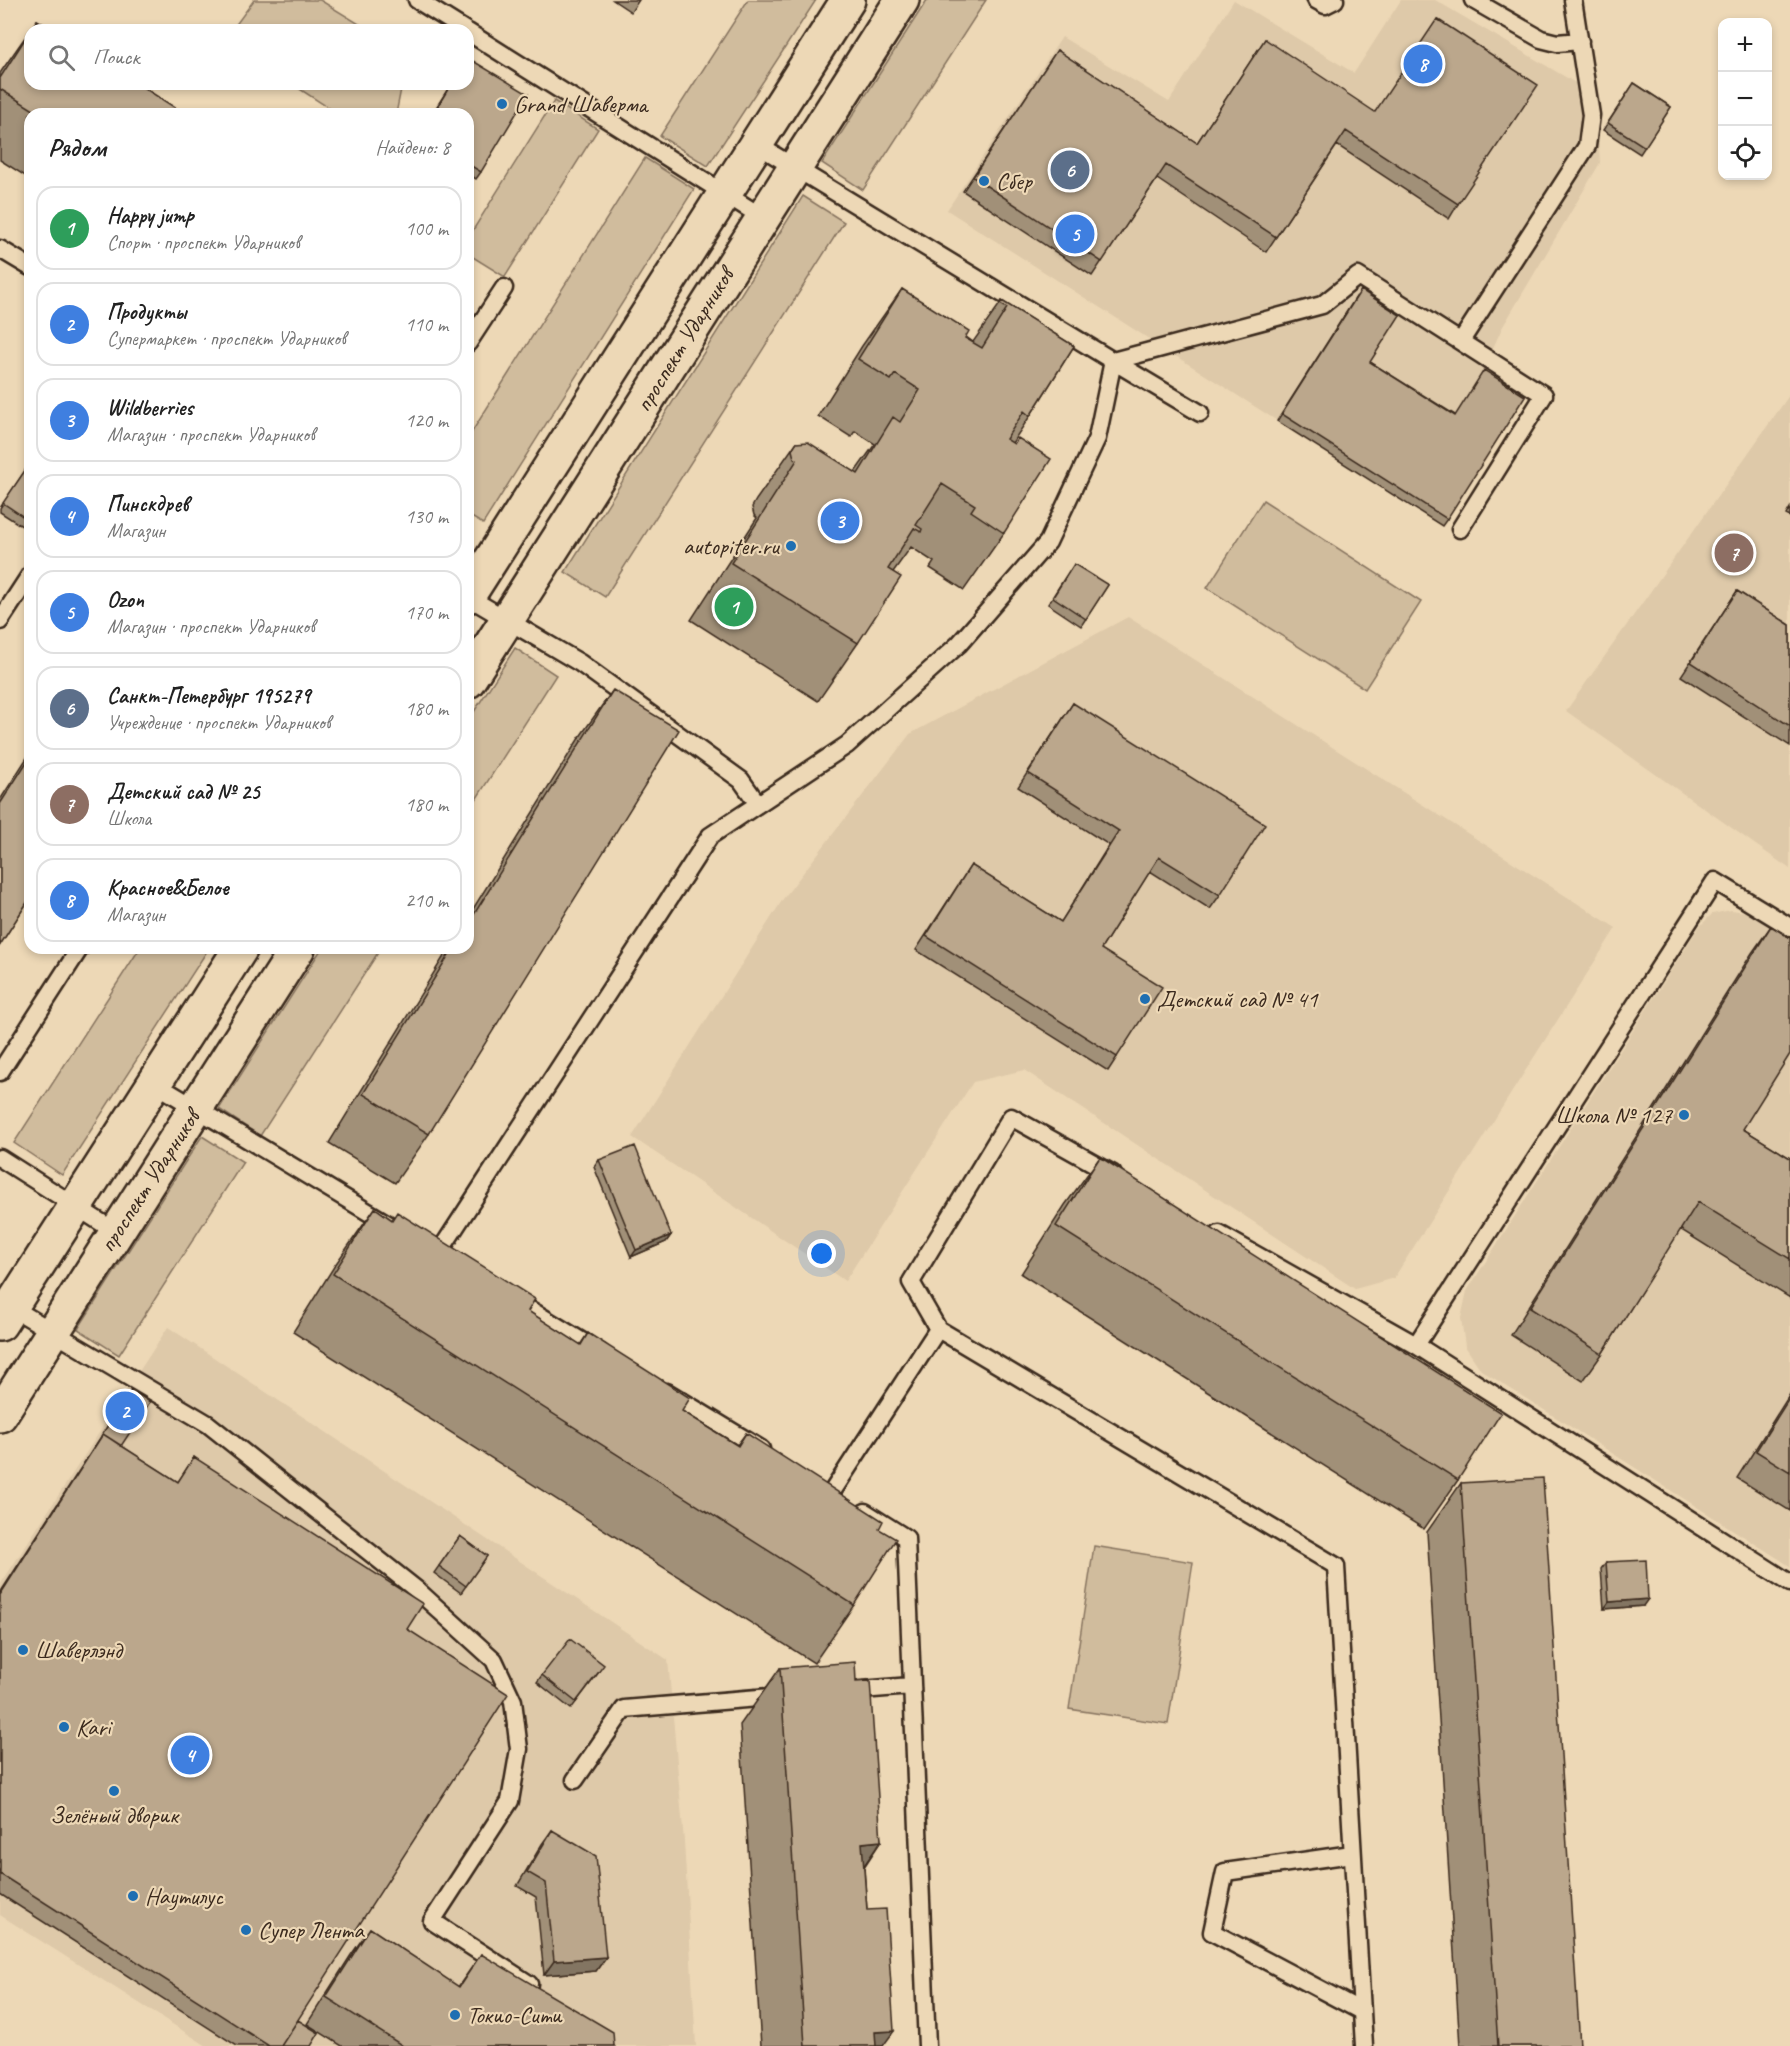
<!DOCTYPE html>
<html lang="ru">
<meta charset="utf-8">
<style>
:root{--surface:#fff;--page:#f2f2f2;--text:#222;--muted:#767676;--line:#e0e0e0;--accent:#1f6fb2}
body{margin:0;font-family:Caveat,sans-serif;background:var(--page);color:var(--text)}
.controls{position:absolute;right:18px;top:18px;display:grid;overflow:hidden;border-radius:12px;box-shadow:0 3px 9px #0003}
.controls button{width:54px;height:54px;display:grid;place-items:center;padding:0;border:0;border-bottom:2px solid var(--line);background:var(--surface);color:var(--text);font:30px sans-serif}
.you{position:absolute;left:822px;top:1254px;width:21px;height:21px;margin:-15px;border:4px solid #fff;border-radius:50%;background:#1a73e8;box-shadow:0 0 0 9px #1a73e833}
.badge{display:grid;place-items:center;width:39px;height:39px;border-radius:50%;background:var(--accent);color:#fff;font-size:20px;font-weight:700}
.pin{position:absolute;translate:-50% -50%;border:3px solid #fff;box-shadow:0 2px 6px #0006}
.list{margin:0;padding:0;list-style:none}
h2{display:flex;justify-content:space-between;align-items:center;height:78px;margin:0;padding:0 24px;font-size:26px}
h2 small{font-size:20px;font-weight:400;color:var(--muted)}
.list li{display:grid;grid-template-columns:39px 1fr auto;gap:18px;align-items:center;box-sizing:border-box;height:84px;margin:0 12px 12px;padding:0 12px;border:2px solid var(--line);border-radius:18px}
.list b{display:block;font-size:22px;white-space:nowrap}
.list p{margin:0;font-size:20px;white-space:nowrap;color:var(--muted)}
.list em{font-size:20px;font-style:normal;color:var(--muted)}
.icon{flex:none;width:33px;height:33px;fill:none;stroke:currentColor;stroke-width:2;stroke-linecap:round;stroke-linejoin:round}
.map{position:relative;flex:none;width:1790px;height:2046px;overflow:hidden}
.search{position:absolute;background:var(--surface);box-shadow:0 3px 9px #0003;left:24px;top:24px;width:450px;height:66px;display:flex;align-items:center;gap:15px;box-sizing:border-box;padding:0 21px;border-radius:18px;color:var(--muted);font-size:22px}
.panel{position:absolute;background:var(--surface);box-shadow:0 3px 9px #0003;left:24px;top:108px;width:450px;height:846px;border-radius:18px}
.map>svg:first-child{display:block}
</style>
<div class="map">
<svg width="1790" height="2046" viewBox="0 0 1790 2046">
<rect width="100%" height="100%" fill="#edd8b6"/>
<filter id="ink" filterUnits="userSpaceOnUse"><feTurbulence type="fractalNoise" baseFrequency=".0167" numOctaves="2"/><feDisplacementMap in="SourceGraphic" scale="12" xChannelSelector="R" yChannelSelector="G"/><feConvolveMatrix kernelMatrix="1 2 1 2 8 2 1 2 1" color-interpolation-filters="sRGB"/></filter>
<g filter="url(#ink)">
<path fill="#dec9a9" d="M1234 0 1354 73 1401 0H1435L1596 95 1600 163 1502 328 1480 377 1520 403 1442 526 947 210 1062 37 1169 102Z
M1790 394V869L1566 711Z
M1128 617 1616 928 1394 1278 1355 1289 1024 1070 973 1082 845 1281 632 1137 783 899 910 734Z
M1731 910 1746 912 1790 940V1566L1481 1370 1465 1346 1461 1318 1467 1291 1699 927 1712 914Z
M168 1327 668 1660 684 1841 696 2046H207L0 1915V1585Z"/>
<path fill="#d0bc9d" stroke="#86735e" stroke-width="1.5" d="M254 0H320L369 30H232Z
M748 0H816L708 166 660 136Z
M927 0H986L863 190 822 163Z
M292 84H402L396 114H338Z
M554 101 598 129 505 277 468 254V238Z
M645 158 694 189 483 524 468 515V438Z
M803 196 844 222 605 597 565 572Z
M1263 500 1421 602 1365 689 1207 588Z
M515 648 556 675 468 812V721Z
M140 948H209L62 1175 14 1143Z
M322 948H381L260 1136 219 1109Z
M202 1136 243 1162 119 1355 78 1329Z
M1094 1546 1193 1562 1168 1724 1069 1709Z"/>
<g fill="none" stroke-linecap="round" stroke-linejoin="round">
<g stroke="#3b2a1e" stroke-width="21">
<path id="service" d="M417 0 465 30
M1316 0 1325 5 1335 0
M1473 0 1541 39 1557 43 1580 41
M468 32 762 217
M756 144 1113 361 1322 305 1358 276 1544 395 1460 529
M0 249 30 267
M1461 341 1587 146 1591 115 1573 0
M468 343 504 288
M468 597 580 663 741 780 758 804
M0 621 30 575
M0 1072 80 948
M154 1083 388 1224
M0 1158 116 1232
M1113 1174 1011 1117 911 1282 938 1329 1336 1566 1364 2046
M1219 1234 1416 1345 1790 1583
M438 1254 710 836 847 745 959 644 1048 542 1097 438 1113 361 1200 413
M511 1298 601 1353
M11 1307 208 1424 417 1590 494 1660 513 1701 519 1749 510 1801 432 1921 529 1984
M1416 1345 1715 881 1790 927
M667 1392 761 1449
M832 1492 938 1329
M865 1512 906 1538 927 2046
M849 1691 911 1686
M575 1780 624 1709 782 1696
M1352 1854 1225 1872 1212 1932 1361 2011"/>
</g>
<g stroke="#3b2a1e" stroke-width="38">
<path id="tertiary" d="M468 596 848 0
M468 681 902 0
M0 1324 241 948
M0 1415 298 948"/>
</g>
<use href="#service" stroke="#edd8b6" stroke-width="16"/>
<use href="#tertiary" stroke="#edd8b6" stroke-width="33"/>
</g>
<path fill="#a19078" stroke="#3b2a1e" stroke-width="1.5" d="M613 0H639L631 12Z
M37 20 53 30H30V84L185 114H30V179L0 160V73Z
M1265 39 1458 204 1449 219 1337 145 1266 252 1157 179 1092 276 963 191 1057 50 1197 143Z
M1634 83 1671 107 1640 154 1603 130Z
M451 84H468L481 172 476 179 468 174V114H432Z
M902 289 973 342 1002 301 1074 346 1030 416 1012 443 1004 533 964 590 930 568 934 562 911 547 893 572 858 643 818 701 691 620 757 518 754 515 752 507 756 500 796 443 855 472 875 444 855 431 851 437 818 416 862 346Z
M1356 297 1370 362 1455 415 1447 519 1442 526 1277 421Z
M26 469 30 472V527L28 530 0 512V508Z
M1790 508V517L1786 515Z
M1069 571 1108 585 1081 626 1048 604Z
M1737 591 1790 625V746L1681 676Z
M613 690 429 1134 395 1183 329 1143 449 948H468V917L579 738Z
M1073 703 1220 895 1210 909 1150 871 1101 949 1117 1057 1108 1071 916 950 971 865 1061 922 1109 845 1018 787Z
M30 753V898L0 945V800Z
M1771 926 1743 1129 1790 1158V1298L1680 1229 1602 1354 1583 1381 1511 1335 1752 953Z
M1100 1157 1458 1480 1424 1529 1021 1274 1065 1205Z
M599 1160 671 1235 666 1242 631 1257 594 1167Z
M375 1208 528 1311 580 1345 588 1333 682 1411 737 1445 746 1433 879 1529 854 1605 814 1663 293 1332 335 1265Z
M131 1390 121 1446 178 1482 194 1457 407 1629 298 2020 311 2046H237L0 1894V1593Z
M1790 1394V1511L1737 1478Z
M1461 1483 1580 2046H1460L1427 1532Z
M460 1536 487 1556 461 1593 434 1573Z
M1606 1562 1643 1606 1604 1609 1601 1569Z
M780 1668 856 1682 881 1841 864 1867 867 1910 883 2046H761L740 1725Z
M599 1672 571 1709 537 1682 542 1675Z
M552 1830 606 1957 596 1971 544 1975 536 1897 517 1886 542 1844Z
M370 1928 458 1987 481 1954 614 2046H342L307 2024 351 1955Z"/>
<path fill="#837562" stroke="#3b2a1e" stroke-width="1.5" d="M671 1235 666 1242 631 1257 636 1250Z
M1648 1599 1643 1606 1604 1609 1609 1602Z
M881 1841 841 1899 862 1843Z
M606 1957 596 1971 544 1975 554 1961Z
M894 2031 883 2046H866L875 2032Z"/>
<path fill="#bba78c" stroke="#3b2a1e" stroke-width="1.5" d="M1437 19 1538 85 1458 204 1346 131 1276 237 1166 165 1102 262 973 177 1057 50 1197 143 1265 39 1375 112Z
M37 20 53 30H31Z
M30 31V84H138L185 114H40L0 89V78Z
M468 58 528 94 481 172 468 164V114H433L451 84H468Z
M1634 83 1671 107 1645 147 1608 123Z
M902 289 969 331 965 338 982 348 1007 308 1000 304 1002 301 1074 346 1030 416 1024 411 1006 439 1014 444 1018 438 1051 459 1004 533 971 511 975 505 942 484 916 525 922 529 921 532 914 528 888 569 901 577 858 643 731 563 797 460 794 458 792 450 796 443 808 442 858 474 893 417 900 422 920 390 895 374 891 380 858 359Z
M1361 290 1400 315 1370 362 1455 416 1484 370 1525 396 1447 519 1282 414Z
M26 469 30 472V521L3 503Z
M1074 564 1108 585 1086 619 1053 597Z
M1737 591 1790 625V726L1691 662Z
M613 690 679 730 429 1134 363 1094 453 948H468V924Z
M1073 703 1265 824 1220 895 1159 857 1101 949 1162 987 1117 1057 926 936 971 865 1061 922 1119 831 1028 773Z
M30 757V898L0 945V804Z
M1771 926 1790 938V1054L1743 1129 1790 1158V1259L1698 1202 1602 1354 1530 1308Z
M635 1146 671 1235 636 1250 599 1160Z
M1100 1157 1501 1413 1458 1480 1056 1226Z
M375 1208 392 1220 397 1212 535 1299 528 1311 581 1345 588 1333 690 1398 682 1411 738 1446 746 1433 883 1521 879 1529 896 1539 854 1605 333 1274Z
M131 1390 150 1402 121 1446 103 1434 101 1436Z
M1790 1397V1472L1756 1451Z
M103 1434 178 1482 194 1457 423 1604 407 1629 508 1694 281 2046H269L0 1874V1595Z
M1543 1478 1580 2046H1498L1461 1483Z
M460 1536 487 1556 466 1586 439 1566Z
M1646 1560 1648 1599 1609 1602 1606 1562Z
M570 1639 604 1665 576 1702 542 1675Z
M855 1662 856 1682 870 1681 881 1841 862 1843 867 1910 886 1909 894 2031 875 2032 876 2046H805L780 1668Z
M552 1830 596 1856 606 1957 554 1961 546 1883 527 1872Z
M370 1928 459 1987 481 1954 613 2032 614 2046H403L326 1997Z
M298 2020 319 2033 311 2046H281Z"/>
</g>
<g fill="#1f6fb2" stroke="#edd8b6" stroke-width="2">
<circle cx="502" cy="104" r="6"/>
<circle cx="984" cy="181" r="6"/>
<circle cx="791" cy="546" r="6"/>
<circle cx="1145" cy="999" r="6"/>
<circle cx="1684" cy="1115" r="6"/>
<circle cx="23" cy="1650" r="6"/>
<circle cx="64" cy="1727" r="6"/>
<circle cx="114" cy="1791" r="6"/>
<circle cx="133" cy="1896" r="6"/>
<circle cx="246" cy="1930" r="6"/>
<circle cx="455" cy="2015" r="6"/>
</g>
<g text-anchor="middle" dominant-baseline="central" stroke-width="4.5" stroke-linejoin="round" paint-order="stroke">
<g font-size="24" fill="#3b2a1e" stroke="#edd8b6" text-anchor="start">
<text x="514" y="104">Grand Шаверма</text>
<text x="996" y="181">Сбер</text>
<text x="779" y="546" text-anchor="end">autopiter.ru</text>
<text x="1157" y="999">Детский сад № 41</text>
<text x="1672" y="1115" text-anchor="end">Школа № 127</text>
<text x="35" y="1650">Шаверлэнд</text>
<text x="76" y="1727">Kari</text>
<text x="114" y="1815" text-anchor="middle">Зелёный дворик</text>
<text x="145" y="1896">Наутилус</text>
<text x="258" y="1930">Супер Лента</text>
<text x="467" y="2015">Токио-Сити</text>
</g>
<g font-size="24" fill="#3b2a1e" stroke="#edd8b6">
<text transform="translate(684 340) rotate(-58)">проспект Ударников</text>
<text transform="translate(149 1181) rotate(-57)">проспект Ударников</text>
</g>
</g>
</svg>
<div class="controls">
<button>+</button>
<button>−</button>
<button><svg class="icon" aria-label="locate" viewBox="0 0 24 24"><circle cx="12" cy="12" r="6"/><path d="M12 2v4M12 18v4M2 12h4M18 12h4"/></svg></button>
</div>
<div class="you"></div>
<div class="pin badge" style="left:734px;top:607px;background:#2e9e5b">1</div>
<div class="pin badge" style="left:125px;top:1411px;background:#3f7fe0">2</div>
<div class="pin badge" style="left:840px;top:521px;background:#3f7fe0">3</div>
<div class="pin badge" style="left:190px;top:1755px;background:#3f7fe0">4</div>
<div class="pin badge" style="left:1075px;top:234px;background:#3f7fe0">5</div>
<div class="pin badge" style="left:1070px;top:170px;background:#5c6f8a">6</div>
<div class="pin badge" style="left:1734px;top:553px;background:#8d6e63">7</div>
<div class="pin badge" style="left:1423px;top:64px;background:#3f7fe0">8</div>
<div class="search"><svg class="icon" aria-label="search" viewBox="0 0 24 24"><circle cx="10" cy="10" r="6"/><path d="M15 15l6 6"/></svg>Поиск</div>
<section class="panel">
<h2>Рядом<small>Найдено: 8</small></h2>
<ul class="list">
<li><span class="badge" style="background:#2e9e5b">1</span><div><b>Happy jump</b><p>Спорт · проспект Ударников</p></div><em>100 m</em></li>
<li><span class="badge" style="background:#3f7fe0">2</span><div><b>Продукты</b><p>Супермаркет · проспект Ударников</p></div><em>110 m</em></li>
<li><span class="badge" style="background:#3f7fe0">3</span><div><b>Wildberries</b><p>Магазин · проспект Ударников</p></div><em>120 m</em></li>
<li><span class="badge" style="background:#3f7fe0">4</span><div><b>Пинскдрев</b><p>Магазин</p></div><em>130 m</em></li>
<li><span class="badge" style="background:#3f7fe0">5</span><div><b>Ozon</b><p>Магазин · проспект Ударников</p></div><em>170 m</em></li>
<li><span class="badge" style="background:#5c6f8a">6</span><div><b>Санкт-Петербург 195279</b><p>Учреждение · проспект Ударников</p></div><em>180 m</em></li>
<li><span class="badge" style="background:#8d6e63">7</span><div><b>Детский сад № 25</b><p>Школа</p></div><em>180 m</em></li>
<li><span class="badge" style="background:#3f7fe0">8</span><div><b>Красное&amp;Белое</b><p>Магазин</p></div><em>210 m</em></li>
</ul>
</section>
</div>
